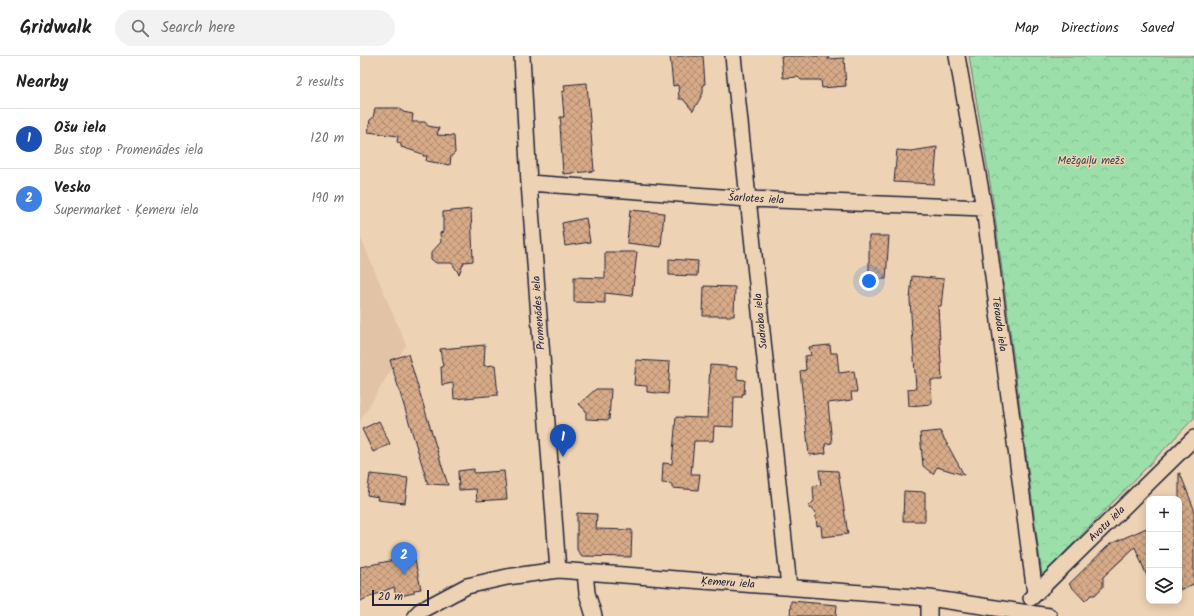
<!DOCTYPE html>
<meta charset="utf-8">
<style>
:root{--surface:#fff;--page:#f2f2f2;--text:#222;--muted:#767676;--line:#e0e0e0;--accent:#2563eb}
body{margin:0;font-family:Kalam,sans-serif;background:var(--page);color:var(--text)}
.controls{position:absolute;right:12px;bottom:12px;display:grid;overflow:hidden;border-radius:8px;box-shadow:0 2px 10px #0003}
.controls button{width:36px;height:36px;display:grid;place-items:center;padding:0;border:0;border-bottom:1px solid var(--line);background:var(--surface);color:var(--text);font:20px sans-serif}
.scale{position:absolute;left:12px;bottom:10px;width:57px;box-sizing:border-box;padding-left:4px;border:2px solid #22223b;border-top:0;font-size:11px;line-height:14px;white-space:nowrap;color:#22223b;-webkit-text-stroke:3px #edd2b4;paint-order:stroke}
.you{position:absolute;left:509px;top:225px;width:14px;height:14px;margin:-10px;border:3px solid #fff;border-radius:50%;background:#1a73e8;box-shadow:0 0 0 6px #1a73e833}
.badge{display:grid;place-items:center;width:26px;height:26px;border-radius:50%;background:var(--accent);color:#fff;font-size:13px;font-weight:700}
.pin{position:absolute;translate:-50% -33px;filter:drop-shadow(0 1px 2px #0008)}
.pin::after{content:'';position:absolute;top:21px;width:14px;height:12px;background:inherit;clip-path:polygon(0 0,100% 0,50% 100%)}
.list{margin:0;padding:0;list-style:none}
h2{display:flex;justify-content:space-between;align-items:center;height:52px;margin:0;padding:0 16px;font-size:17px}
h2 small{font-size:13px;font-weight:400;color:var(--muted)}
.list li{display:grid;grid-template-columns:26px 1fr auto;gap:12px;align-items:center;box-sizing:border-box;height:60px;padding:0 16px;border-top:1px solid var(--line)}
.list b{display:block;font-size:15px;white-space:nowrap}
.list p{margin:0;font-size:13px;white-space:nowrap;color:var(--muted)}
.list em{font-size:13px;font-style:normal;color:var(--muted)}
.icon{flex:none;width:22px;height:22px;fill:none;stroke:currentColor;stroke-width:2;stroke-linecap:round;stroke-linejoin:round}
.map{position:relative;flex:none;width:834px;height:560px;overflow:hidden}
header{display:flex;align-items:center;gap:24px;box-sizing:border-box;height:56px;padding:0 20px;background:var(--surface);border-bottom:1px solid var(--line)}
header strong{font-size:19px}
nav{display:flex;gap:22px;margin-inline-start:auto;font-size:14px}
.search{width:280px;height:36px;background:var(--page);display:flex;align-items:center;gap:10px;box-sizing:border-box;padding:0 14px;border-radius:22px;color:var(--muted);font-size:15px}
main{display:flex}
aside{flex:1;background:var(--surface)}
.map>svg:first-child{display:block}
</style>
<header>
<strong>Gridwalk</strong>
<div class="search"><svg class="icon" aria-label="search" viewBox="0 0 24 24"><circle cx="10" cy="10" r="6"/><path d="M15 15l6 6"/></svg>Search here</div>
<nav><a>Map</a><a>Directions</a><a>Saved</a></nav>
</header>
<main>
<aside>
<h2>Nearby<small>2 results</small></h2>
<ul class="list">
<li><span class="badge" style="background:#1a4fb4">1</span><div><b>Ošu iela</b><p>Bus stop · Promenādes iela</p></div><em>120 m</em></li>
<li><span class="badge" style="background:#3f7fe0">2</span><div><b>Vesko</b><p>Supermarket · Ķemeru iela</p></div><em>190 m</em></li>
</ul>
</aside>
<div class="map">
<svg width="834" height="560" viewBox="0 0 834 560">
<defs>
<pattern id="forest-crowns" width="20" height="18" patternUnits="userSpaceOnUse"><rect width="20" height="18" fill="#9cdfaa"/><path d="M2 6a3 3 0 1 1 6 0M12 15a3 3 0 1 1 6 0" fill="none" stroke="#86bf93"/></pattern>
<pattern id="building-cross-hatch" width="8" height="8" patternUnits="userSpaceOnUse"><rect width="8" height="8" fill="#d7ab88"/><path d="M0 0l8 8M0 8l8-8" fill="none" stroke="#ae8b70"/></pattern>
</defs>
<rect width="100%" height="100%" fill="#edd2b4"/>
<filter id="ink" filterUnits="userSpaceOnUse"><feTurbulence type="fractalNoise" baseFrequency=".025" numOctaves="2"/><feDisplacementMap in="SourceGraphic" scale="8" xChannelSelector="R" yChannelSelector="G"/><feConvolveMatrix kernelMatrix="1 2 1 2 8 2 1 2 1" color-interpolation-filters="sRGB"/></filter>
<g filter="url(#ink)">
<path fill="#e2c3a5" d="M0 180 46 289 0 365Z"/>
<path fill="url(#forest-crowns)" stroke="#5f8072" d="M609 0H834V362L682 520 633 145Z"/>
<path fill="url(#building-cross-hatch)" stroke="#22223b" d="M310 0H343L345 28H343V37L333 55 323 43H319L318 29 313 30Z
M421 0H468V3L484 2 486 30 462 32 461 24H441L438 21 423 22Z
M227 27 234 115 203 118 200 69H201L200 61H204L202 36 205 35 204 29Z
M15 52H40L43 56 53 58 52 66H65L68 70 79 72 77 79 94 80 95 97 91 100 90 109 66 105 67 100H63V98L41 91V87L37 86 38 80 8 76 10 64 13 62Z
M577 91 574 128 534 126 537 94 551 95Z
M111 153 113 205 104 206 99 218 92 207H76L71 203V197L81 186 80 177 83 176V156Z
M270 154 304 157 301 191 267 187Z
M226 162 230 186 205 190 202 167Z
M509 180H529L526 223H509Z
M245 196H277L272 240 245 237V247L214 246V221L245 222Z
M309 203 338 205 337 220 309 219Z
M552 220 584 223 581 250H578L582 324H571L572 348 549 350 548 333 556 332 550 244Z
M344 230 375 231 374 260H343Z
M125 289 124 310 135 309 138 339 94 343 93 327 82 329 81 311H83L80 293Z
M470 289 471 297H477L479 317 494 315 497 336H491L492 344 468 347 472 387 465 388 466 397 449 399 440 315 446 314 445 300 451 299 449 291Z
M48 298 81 407 88 429 68 428 30 304Z
M276 304 310 306 308 338 287 336V330L274 329Z
M350 309 377 311V323L385 324 384 338H382V341H374L373 371 354 370 353 385H334L331 418H340L338 434 312 432V428L302 427 303 407 312 408 316 361 347 362Z
M236 333H251L249 364 226 363V355L219 348Z
M19 365 30 388 13 396 2 373Z
M580 375 604 419 577 411 573 418 563 410 560 377Z
M114 413V417L144 415 147 443 117 445 116 433 99 434 98 415Z
M459 414 478 415 488 478 462 481 461 469 457 470 455 455 448 451 454 445 453 430 461 429Z
M819 417H820L834 453V528L819 534Z
M10 418 48 422 45 447 17 444 18 441 7 439Z
M544 435 565 436V465H543Z
M217 457 237 458 236 473 272 474 271 501 222 500 217 494Z
M789 471V525L775 491 743 521V531L735 539H731L725 545 709 528 750 488Z
M54 500 61 533 54 534V537L36 541 34 531 0 545V511Z
M431 545 477 549 476 560H430Z"/>
<g fill="none" stroke-linecap="round" stroke-linejoin="round">
<g stroke="#22223b" stroke-width="18">
<path id="street" d="M162 0 169 127 198 514
M373 0 429 531
M597 0 624 152 675 537
M169 127 388 143 624 152
M225 516 227 537 234 560
M671 542 834 382
M55 560 60 555 107 530 147 521 198 514 569 542 689 560
M569 560V542"/>
</g>
<use href="#street" stroke="#edd2b4" stroke-width="15"/>
</g>
</g>
<g text-anchor="middle" dominant-baseline="central" stroke-width="3" stroke-linejoin="round" paint-order="stroke">
<g font-size="11" fill="#3a4851" stroke="#edd2b4">
<text x="731" y="105">Mežgaiļu mežs</text>
</g>
<g font-size="11" fill="#22223b" stroke="#edd2b4">
<text transform="translate(396 143) rotate(3)">Šarlotes iela</text>
<text transform="translate(179 257) rotate(-94)">Promenādes iela</text>
<text transform="translate(401 265) rotate(-96)">Sudraba iela</text>
<text transform="translate(639 268) rotate(82)">Tērauda iela</text>
<text transform="translate(747 468) rotate(-44)">Avotu iela</text>
<text transform="translate(368 527) rotate(4)">Ķemeru iela</text>
</g>
</g>
</svg>
<div class="controls">
<button>+</button>
<button>−</button>
<button><svg class="icon" aria-label="layers" viewBox="0 0 24 24"><path d="M12 4l9 5-9 5-9-5zM3 14l9 5 9-5"/></svg></button>
</div>
<div class="scale">20 m</div>
<div class="you"></div>
<div class="pin badge" style="left:203px;top:401px;background:#1a4fb4">1</div>
<div class="pin badge" style="left:44px;top:519px;background:#3f7fe0">2</div>
</div>
</main>
